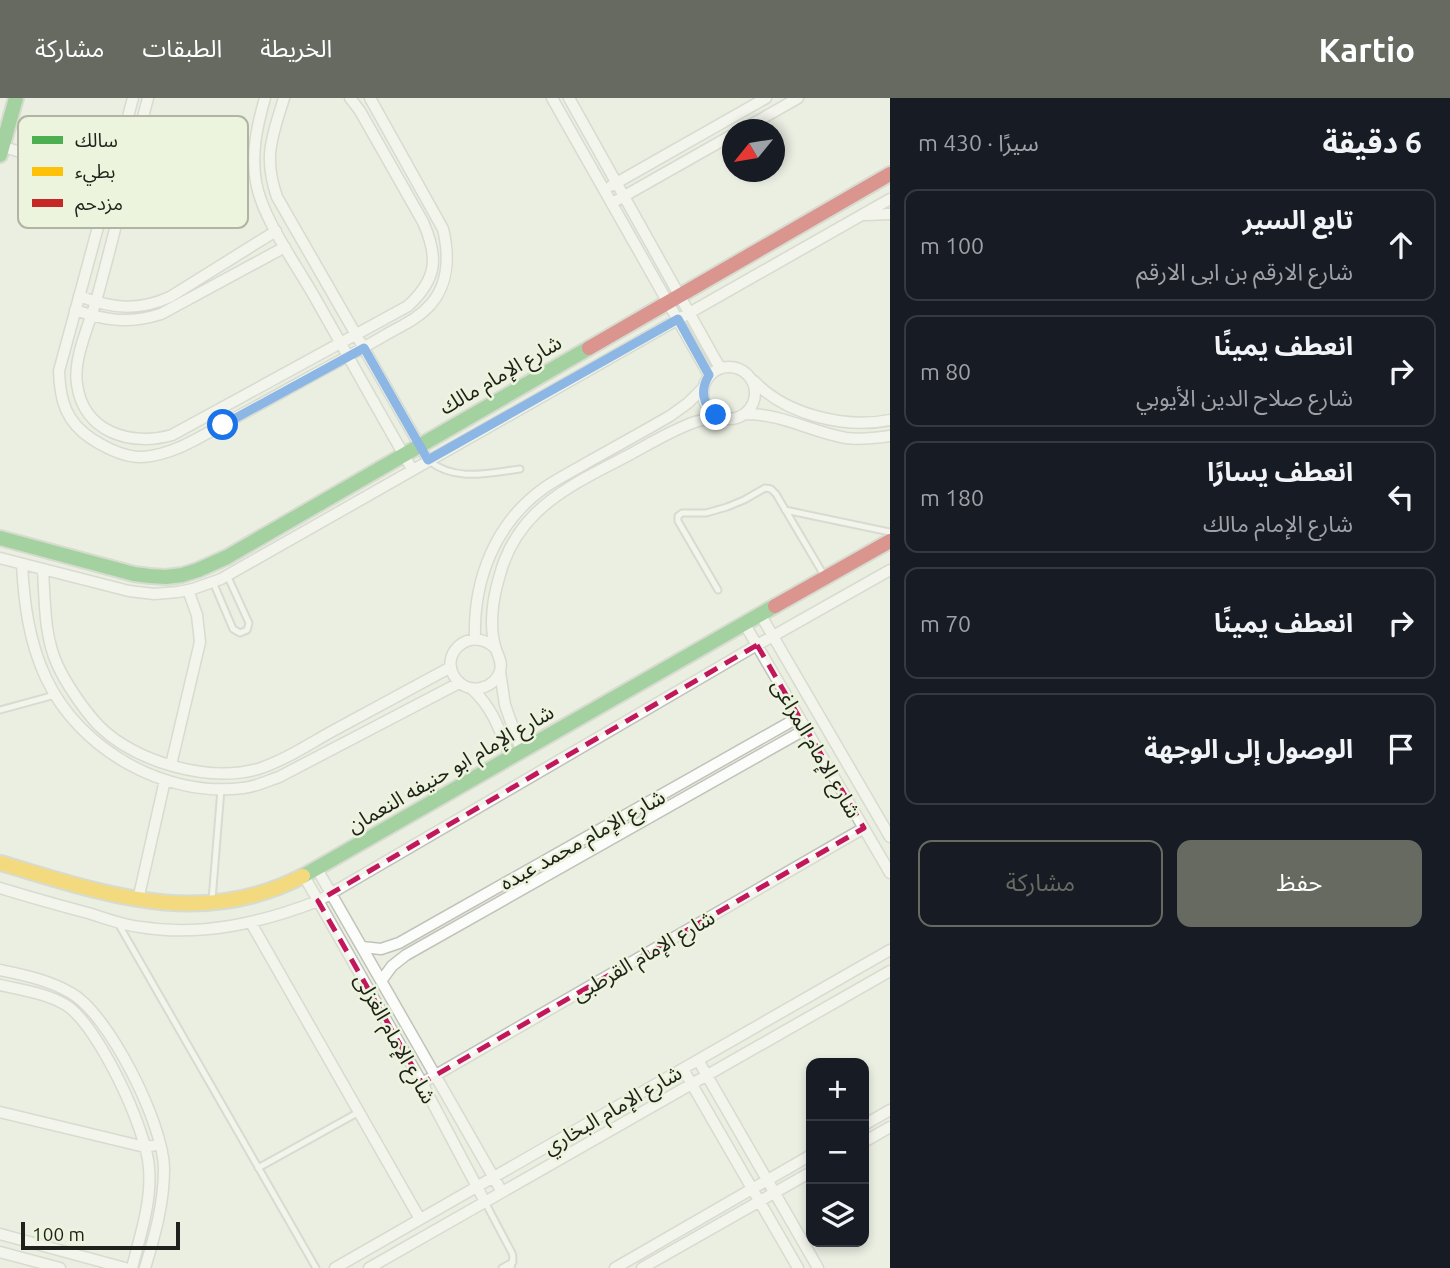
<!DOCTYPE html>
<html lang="ar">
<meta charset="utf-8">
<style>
:root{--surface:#171b24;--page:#20242c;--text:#f1f3f6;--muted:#9ea1a6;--line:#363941;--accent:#666a60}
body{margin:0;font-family:Ubuntu,"Noto Sans Arabic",sans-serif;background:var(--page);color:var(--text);direction:rtl}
.controls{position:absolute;right:21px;bottom:21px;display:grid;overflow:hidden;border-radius:14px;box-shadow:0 4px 10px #0003}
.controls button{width:63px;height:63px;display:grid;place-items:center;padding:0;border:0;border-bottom:2px solid var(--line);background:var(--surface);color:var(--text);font:35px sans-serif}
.compass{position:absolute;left:722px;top:21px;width:63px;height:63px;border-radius:50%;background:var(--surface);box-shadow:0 4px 10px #0003;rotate:240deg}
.scale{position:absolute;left:21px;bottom:18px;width:159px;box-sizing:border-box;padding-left:7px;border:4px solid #1f221a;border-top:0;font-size:19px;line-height:24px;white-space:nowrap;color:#1f221a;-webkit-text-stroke:5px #edf4dd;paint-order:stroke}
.stop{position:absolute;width:21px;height:21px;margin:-16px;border:5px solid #1a73e8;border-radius:50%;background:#fff}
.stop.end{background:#1a73e8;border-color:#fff;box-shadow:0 2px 7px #0008}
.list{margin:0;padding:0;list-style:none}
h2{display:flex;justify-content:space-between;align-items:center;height:91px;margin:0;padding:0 28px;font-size:30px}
h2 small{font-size:23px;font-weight:400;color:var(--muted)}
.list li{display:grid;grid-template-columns:46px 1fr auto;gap:21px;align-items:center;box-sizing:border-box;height:112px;margin:0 14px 14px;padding:0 14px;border:2px solid var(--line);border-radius:14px}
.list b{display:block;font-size:26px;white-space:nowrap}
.list p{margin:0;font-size:23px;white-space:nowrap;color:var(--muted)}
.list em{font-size:23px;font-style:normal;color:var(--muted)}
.actions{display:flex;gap:14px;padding:21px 28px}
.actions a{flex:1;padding:16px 0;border:2px solid var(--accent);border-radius:14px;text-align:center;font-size:24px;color:var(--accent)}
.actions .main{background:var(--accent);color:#fff}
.icon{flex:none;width:38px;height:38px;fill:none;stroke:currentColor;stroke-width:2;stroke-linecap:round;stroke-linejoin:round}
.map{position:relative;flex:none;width:890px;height:1170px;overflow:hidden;direction:ltr}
header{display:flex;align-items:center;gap:42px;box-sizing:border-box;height:98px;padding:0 35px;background:var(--accent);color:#fff}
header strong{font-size:33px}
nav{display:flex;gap:38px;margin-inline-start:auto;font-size:24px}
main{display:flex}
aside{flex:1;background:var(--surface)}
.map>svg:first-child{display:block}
</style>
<header>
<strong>Kartio</strong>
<nav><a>الخريطة</a><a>الطبقات</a><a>مشاركة</a></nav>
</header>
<main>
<aside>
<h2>6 دقيقة<small>سيرًا · 430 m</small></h2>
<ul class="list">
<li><svg class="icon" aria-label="ahead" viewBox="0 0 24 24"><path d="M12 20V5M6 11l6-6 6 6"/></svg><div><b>تابع السير</b><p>شارع الارقم بن ابى الارقم</p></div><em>100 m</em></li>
<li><svg class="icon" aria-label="right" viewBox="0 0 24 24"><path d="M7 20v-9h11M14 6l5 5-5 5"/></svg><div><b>انعطف يمينًا</b><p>شارع صلاح الدين الأيوبي</p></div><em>80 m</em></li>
<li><svg class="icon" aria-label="left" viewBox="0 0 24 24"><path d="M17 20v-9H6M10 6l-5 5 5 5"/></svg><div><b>انعطف يسارًا</b><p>شارع الإمام مالك</p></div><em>180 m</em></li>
<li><svg class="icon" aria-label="right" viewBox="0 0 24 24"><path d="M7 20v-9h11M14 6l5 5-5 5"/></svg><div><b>انعطف يمينًا</b></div><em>70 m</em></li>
<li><svg class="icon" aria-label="arrive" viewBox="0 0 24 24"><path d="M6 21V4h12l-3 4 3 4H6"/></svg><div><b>الوصول إلى الوجهة</b></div></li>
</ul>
<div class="actions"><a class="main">حفظ</a><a>مشاركة</a></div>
</aside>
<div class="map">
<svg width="890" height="1170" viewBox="0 0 890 1170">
<rect width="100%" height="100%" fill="#ebefe2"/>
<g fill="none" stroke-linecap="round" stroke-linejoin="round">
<g stroke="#c0c3b9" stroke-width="9">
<path id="lane" d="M429 363C456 384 488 375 520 371
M785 412 890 434
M213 484 233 531 240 535 247 532 248 529 249 525 227 477
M718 492 678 423V418L682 415H706L727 409 744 402 765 390 771 391 776 396 825 479
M0 612 55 597
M212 802 221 691
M119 827 316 1170
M258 1070 359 1014
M485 1104 512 1155 513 1159 511 1170
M502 1170 513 1164"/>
</g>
<g stroke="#c0c3b9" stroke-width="13">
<path id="street" d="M133 0 59 273C60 303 66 324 92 341 106 350 123 359 141 359 172 358 202 338 229 323 254 310 279 296 304 282 332 267 360 252 387 236 403 227 419 220 431 206 449 185 449 156 443 131L370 0
M148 0C130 67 115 136 96 203 89 227 73 261 77 286 83 334 131 349 172 337L408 208C437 181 439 160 423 124L360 13 350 0
M265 0C257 28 251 55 256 84 262 120 296 166 314 198 347 256 379 314 412 371
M284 0C272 39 263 59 277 99L428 362
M552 0 709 277
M569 0 720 270
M742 32 798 0
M0 48 126 84
M611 88 766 0
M612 105 732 37
M866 117 890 116
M79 198C111 210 137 214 170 199L276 133
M75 212C107 223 129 226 161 216L285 149
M703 295a26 26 0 1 1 52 0a26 26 0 1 1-52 0Z
M754 283C786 317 846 331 890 322
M746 316C783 316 811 334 846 340 861 342 876 340 890 338
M0 460 129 493 154 496 178 494 193 491 221 481 890 101
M22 466C24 505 29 544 46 580 79 651 164 700 243 690 255 689 267 683 279 679L459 585
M43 472C45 503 44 537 57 566 66 586 84 612 99 628 136 664 208 685 258 671 283 663 306 648 329 635 370 613 410 591 451 569
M760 516 890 739
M744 525 890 775
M475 541C473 482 495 425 544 390 558 380 575 372 590 363 617 348 644 333 670 318L688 305 703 290
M495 550C470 526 436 558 457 582 470 597 494 591 500 573 503 563 497 557 495 548 489 527 493 500 499 480 505 456 518 433 535 416 561 390 597 374 629 357 651 345 672 332 695 324 704 321 713 321 722 320
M500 574 505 607 521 652
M472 591C493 610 500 633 510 659
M171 667 200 544 197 517 188 492
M317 771 502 1094
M304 778 422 985 485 1104
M0 790C29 799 58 807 88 815 105 820 122 827 140 829 201 839 261 825 318 803L757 547 890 472
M138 802 165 682
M251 825 420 1121
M362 849 381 851 399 845 799 619
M0 872C24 877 49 882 71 895 109 916 164 1027 164 1071 164 1105 155 1137 145 1170
M381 883 392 868 406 857 806 631
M0 887C22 892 46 895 66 907 98 927 147 1032 149 1070 152 1103 140 1138 132 1170
M698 962 818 1170
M683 971 798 1170
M422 985 864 730
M0 1014 145 1049 160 1046
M864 1027 890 1012
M864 1044 890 1029
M0 1136 125 1170
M0 1154 60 1170
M335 1170 890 852
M369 1170 890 873
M615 1170 811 1057
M642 1170 811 1074"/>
</g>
<g stroke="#c0c3b9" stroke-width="18">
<path id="fast" d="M0 57 16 0
M0 440 134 476 150 478 166 479 182 477 198 472 227 459 589 250
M303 778 775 508"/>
</g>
<g stroke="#c0c3b9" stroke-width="18">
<path id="slow" d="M0 765C104 795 199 832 303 778"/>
</g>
<g stroke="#c0c3b9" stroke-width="18">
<path id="jam" d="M589 250 890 76
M775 508 890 443"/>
</g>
<use href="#lane" stroke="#fcfdfb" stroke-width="5"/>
<use href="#street" stroke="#fcfdfb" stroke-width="10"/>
<use href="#fast" stroke="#4caf50" stroke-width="14"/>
<use href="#slow" stroke="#ffc107" stroke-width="14"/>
<use href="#jam" stroke="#c62828" stroke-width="14"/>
</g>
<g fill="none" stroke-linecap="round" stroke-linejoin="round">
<path stroke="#1a73e8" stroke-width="9" d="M223 327 364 250 428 362 678 221 709 277C700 292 702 306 716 317"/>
</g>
<path d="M0 0H890V1170H0ZM757 547 864 730 422 985 318 803Z" fill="#ebefe2" fill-opacity=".55" fill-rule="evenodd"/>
<path fill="none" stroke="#c2185b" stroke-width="5" stroke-dasharray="14 9" stroke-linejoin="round" d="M757 547 864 730 422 985 318 803Z"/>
<g text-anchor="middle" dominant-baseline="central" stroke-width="5" stroke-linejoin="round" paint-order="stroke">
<g font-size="21" fill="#1f221a" stroke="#edf4dd">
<text transform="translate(500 276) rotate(-30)">شارع الإمام مالك</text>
<text transform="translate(817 650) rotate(60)">شارع الإمام المراغى</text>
<text transform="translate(450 670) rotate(-30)">شارع الإمام ابو حنيفه النعمان</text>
<text transform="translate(582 741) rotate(-29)">شارع الإمام محمد عبده</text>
<text transform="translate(643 857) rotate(-30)">شارع الإمام القرطبى</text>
<text transform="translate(396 940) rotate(61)">شارع الإمام الغزلى</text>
<text transform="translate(612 1011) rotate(-30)">شارع الإمام البخاري</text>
</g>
</g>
<rect x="18" y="18" width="230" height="112" rx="10" fill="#edf4dd" stroke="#afb5a2" stroke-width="2"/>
<rect x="32" y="38" width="31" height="8" fill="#4caf50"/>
<rect x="32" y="69" width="31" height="9" fill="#ffc107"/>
<rect x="32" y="101" width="31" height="8" fill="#c62828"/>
<g font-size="19" fill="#1f221a">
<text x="75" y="49">سالك</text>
<text x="75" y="80">بطيء</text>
<text x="75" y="112">مزدحم</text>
</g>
</svg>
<div class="controls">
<button>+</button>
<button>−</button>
<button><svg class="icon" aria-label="layers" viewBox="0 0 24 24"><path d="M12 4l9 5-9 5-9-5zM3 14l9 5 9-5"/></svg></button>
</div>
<svg class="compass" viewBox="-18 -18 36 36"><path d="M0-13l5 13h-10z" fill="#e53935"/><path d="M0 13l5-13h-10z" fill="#9ea1a6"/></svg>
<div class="scale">100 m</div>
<div class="stop" style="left:223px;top:327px"></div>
<div class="stop end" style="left:716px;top:317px"></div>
</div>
</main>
